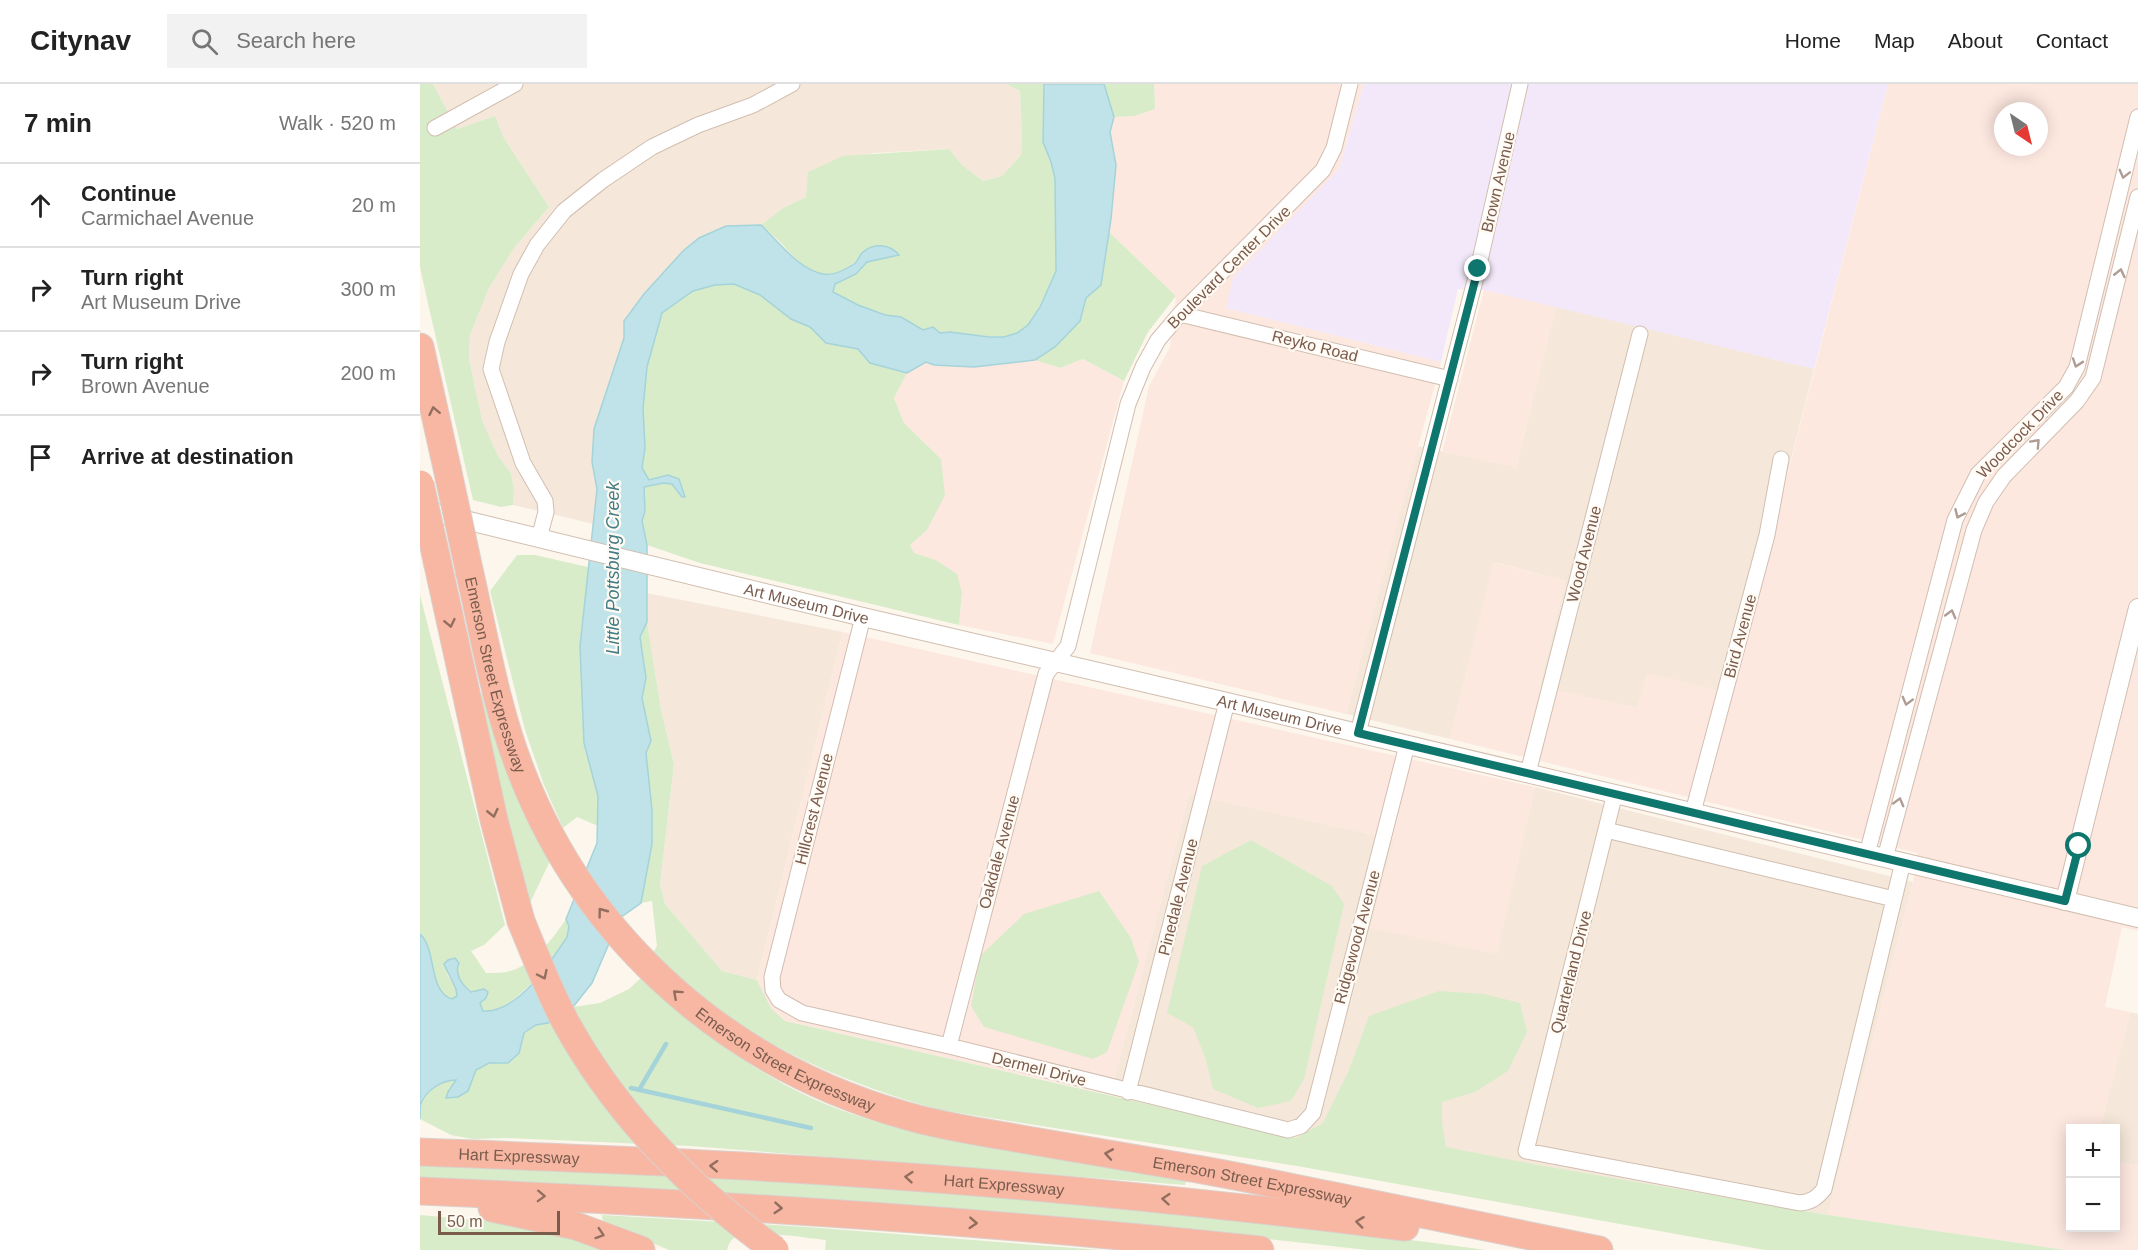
<!DOCTYPE html>
<meta charset="utf-8">
<style>
:root{--surface:#fff;--page:#f2f2f2;--text:#222;--muted:#767676;--line:#e0e0e0}
body{margin:0;font-family:Helvetica,sans-serif;background:var(--page);color:var(--text)}
.controls{position:absolute;right:18px;bottom:18px;display:grid;overflow:hidden;border-radius:0px;box-shadow:0 3px 15px #0003}
.controls button{width:54px;height:54px;display:grid;place-items:center;padding:0;border:0;border-bottom:2px solid var(--line);background:var(--surface);color:var(--text);font:30px sans-serif}
.compass{position:absolute;left:1574px;top:18px;width:54px;height:54px;border-radius:50%;background:var(--surface);box-shadow:0 3px 15px #0003;rotate:145deg}
.scale{position:absolute;left:18px;bottom:15px;width:122px;box-sizing:border-box;padding-left:6px;border:3px solid #7a5c4d;border-top:0;font-size:16px;line-height:21px;white-space:nowrap;color:#7a5c4d;-webkit-text-stroke:4px #fffaf3;paint-order:stroke}
.stop{position:absolute;width:18px;height:18px;margin:-14px;border:4px solid #0f766e;border-radius:50%;background:#fff}
.stop.end{background:#0f766e;border-color:#fff;box-shadow:0 2px 6px #0008}
.list{margin:0;padding:0;list-style:none}
h2{display:flex;justify-content:space-between;align-items:center;height:78px;margin:0;padding:0 24px;font-size:26px}
h2 small{font-size:20px;font-weight:400;color:var(--muted)}
.list li{display:grid;grid-template-columns:39px 1fr auto;gap:18px;align-items:center;box-sizing:border-box;height:84px;padding:0 24px;border-top:2px solid var(--line)}
.list b{display:block;font-size:22px;white-space:nowrap}
.list p{margin:0;font-size:20px;white-space:nowrap;color:var(--muted)}
.list em{font-size:20px;font-style:normal;color:var(--muted)}
.icon{flex:none;width:33px;height:33px;fill:none;stroke:currentColor;stroke-width:2;stroke-linecap:round;stroke-linejoin:round}
.map{position:relative;flex:none;width:1718px;height:1166px;overflow:hidden}
header{display:flex;align-items:center;gap:36px;box-sizing:border-box;height:84px;padding:0 30px;background:var(--surface);border-bottom:2px solid var(--line)}
header strong{font-size:28px}
nav{display:flex;gap:33px;margin-inline-start:auto;font-size:21px}
.search{width:420px;height:54px;background:var(--page);display:flex;align-items:center;gap:15px;box-sizing:border-box;padding:0 21px;border-radius:0px;color:var(--muted);font-size:22px}
main{display:flex}
aside{flex:1;background:var(--surface)}
.map>svg:first-child{display:block}
</style>
<header>
<strong>Citynav</strong>
<div class="search"><svg class="icon" aria-label="search" viewBox="0 0 24 24"><circle cx="10" cy="10" r="6"/><path d="M15 15l6 6"/></svg>Search here</div>
<nav><a>Home</a><a>Map</a><a>About</a><a>Contact</a></nav>
</header>
<main>
<aside>
<h2>7 min<small>Walk · 520 m</small></h2>
<ul class="list">
<li><svg class="icon" aria-label="ahead" viewBox="0 0 24 24"><path d="M12 20V5M6 11l6-6 6 6"/></svg><div><b>Continue</b><p>Carmichael Avenue</p></div><em>20 m</em></li>
<li><svg class="icon" aria-label="right" viewBox="0 0 24 24"><path d="M7 20v-9h11M14 6l5 5-5 5"/></svg><div><b>Turn right</b><p>Art Museum Drive</p></div><em>300 m</em></li>
<li><svg class="icon" aria-label="right" viewBox="0 0 24 24"><path d="M7 20v-9h11M14 6l5 5-5 5"/></svg><div><b>Turn right</b><p>Brown Avenue</p></div><em>200 m</em></li>
<li><svg class="icon" aria-label="arrive" viewBox="0 0 24 24"><path d="M6 21V4h12l-3 4 3 4H6"/></svg><div><b>Arrive at destination</b></div></li>
</ul>
</aside>
<div class="map">
<svg width="1718" height="1166" viewBox="0 0 1718 1166">
<rect width="100%" height="100%" fill="#fdf6ec"/>
<path fill="#f5e8da" d="M13 0H586L600 7 602 54 601 71 582 92 563 97 542 81 529 65 452 69 386 113 363 124 341 141 306 142 263 167 224 210 204 237V254L174 345 172 378 177 405 174 440 93 421 94 406 91 389 78 372 62 336 49 275 50 251 69 204 94 164 129 123 84 54 75 32 37 45Z
M1136 222 1394 285 1311 610 1227 590 1218 624 1119 603 1145 497 1074 478 1030 655 926 630 997 362 1096 383Z
M227 509 423 548 337 896 302 887 245 820 240 800 254 680 241 626 227 538Z
M1115 703 1493 798 1408 1131 1113 1080 876 1054 690 1011 769 710 974 755 1076 870Z
M1710 928 1718 930V1082L1696 1077V1044H1680Z"/>
<path fill="#fde8e0" fill-rule="evenodd" d="M734 0H944L919 85 900 106 807 224 1021 278 926 630 670 569 729 302 750 263 756 212 689 148 696 81 690 48 694 33 715 32 735 25Z
M1468 0H1718V847L1702 843 1685 923 1710 928 1680 1044H1650V1144H1696V1077L1718 1082V1166H1646L1408 1131 1493 798 1497 769 1030 655 1073 478 1145 497 1119 603 1218 624 1227 589 1311 610ZM1583 27H1619V63H1583Z
M1064 206 1136 222 1096 383 1022 368Z
M663 275 704 297 633 560 539 541 542 509 516 476 494 469 490 461 507 446 521 375 484 339 474 314 487 289 506 278 514 281 554 283 615 276 640 284Z
M423 548 1115 703 1077 870 950 844 974 755 769 710 690 1011 365 937 351 924 337 896Z"/>
<path fill="#f3e8fa" d="M944 0H1468L1394 285 1064 206 1038 205 1021 278 806 224 813 194 919 85Z"/>
<path fill="#d8ecc9" d="M0 0H13L37 45 75 32 84 54 129 123 94 164 69 204 50 251 49 275 62 336 78 372 91 389 94 406 93 421 81 423 53 416 7 215 0 183Z
M586 0H624L623 58 631 78 635 94 636 187 619 223 608 241 597 249 584 253 550 252 530 248 520 249 503 246 481 233 465 231 438 221 413 208 415 199 436 190 447 178 459 174H471L442 168C436 178 432 181 422 187 397 199 377 177 362 160 355 153 348 147 341 141L363 124 386 113 388 88 423 72 529 65 542 81 563 97 582 92 601 71 602 54 600 7Z
M684 0H734L735 25 715 32 694 33Z
M689 148 756 212 728 248 704 297 663 275 640 284 615 276 635 263 660 237 666 214 681 201Z
M314 200 340 211 371 235 390 243 406 259 438 265 450 279 487 289 474 314 484 339 521 375 525 411 507 446 490 461 494 469 516 476 537 490 542 509 539 541 280 479 227 461 222 437 225 427 224 403 243 399 252 400 262 413 248 391 229 396 222 384 225 364 223 324 227 283 242 229 273 207 295 201Z
M97 471H115L168 483 164 659 178 712V742L157 733 143 744 124 701 105 646 70 507Z
M0 511 85 841 64 861 51 867 66 889C74 889 83 889 90 887 114 881 133 854 146 835 147 837 149 840 149 843 150 864 93 924 72 927 69 928 66 927 63 927L60 919 66 914C51 908 39 902 37 884L27 890 36 905 37 913 32 915C8 909 17 865 0 850Z
M227 538 241 626 254 680 240 800 245 820 302 887 337 896 351 924 365 937 876 1054 903 1039 929 986 949 932 1019 907 1064 910 1100 919 1107 948 1088 987 1055 1008 1022 1018V1039L1026 1063 1113 1080 1408 1131 1646 1166H1345L877 1082 520 1026C456 1008 394 985 337 951 304 932 274 905 245 882L233 869 237 862 232 817 221 819 232 760V726L226 669 231 657 222 614 226 594 220 553Z
M64 609 105 726 130 777 109 821 93 767 59 611Z
M831 756 912 802 924 820 884 995 871 1017 838 1024 793 1005 786 976 773 943 747 929 782 782Z
M679 807 711 854 719 878 687 968 673 975 564 943 551 922 560 872 604 830Z
M222 893C282 951 352 1003 432 1030 462 1040 491 1047 521 1054L766 1097 765 1101 270 1062 86 1054 52 1055 31 1051 0 1035C0 1012 14 997 37 996L28 1007 38 1013 48 1007 56 986 69 979H88L99 969 104 950 117 941 128 939 153 923 180 919 209 905Z
M0 1081C356 1092 713 1117 1066 1166H948L765 1146 558 1127 225 1104 0 1095Z
M0 1131 100 1140 140 1149 190 1166H0Z
M182 1131 387 1143 680 1166H405L406 1156C387 1154 328 1144 314 1154 310 1157 308 1161 307 1166H249L183 1138Z"/>
<path fill="#bfe3e8" stroke="#a5d3da" stroke-width="1.5" d="M624 0H684L694 33 690 48 696 81 691 135 681 201 666 214 660 237 635 263 615 276 554 283 514 281 506 278 487 289 450 279 438 265 406 259 390 243 371 235 340 211 314 200 295 201 273 207 242 229 227 283 223 324 225 364 222 384 229 396 248 391 259 395 265 413H262L252 400 243 399 224 403 225 427 222 437 227 461V538L220 553 226 594 222 614 231 657 226 669 232 726V760L221 819 200 834 172 899 153 923 128 939 116 941 104 949 99 969 88 979H69L56 986 48 1007 38 1013 26 1014 28 1008 36 996C22 996 6 1006 1 1020 0 1024 0 1031 0 1035V850C17 865 8 908 32 915L37 912 36 905 24 880 28 876 35 874 39 879C34 890 42 901 51 908L64 905 68 908 66 914 60 919 63 927C98 929 130 879 147 853L149 843 146 835 177 759 178 712 164 659 160 562 177 405 172 378 174 345 204 254V237L224 210 263 167 279 154 306 142 341 141C359 158 378 185 403 190 413 192 425 186 434 180 438 177 438 173 442 169 453 158 470 160 479 171L447 178 436 190 415 200 413 208 438 221 465 231 481 233 503 246 513 243 520 249 530 248 569 253H584L597 249 608 241 620 223 636 187 635 94 631 78 623 58Z"/>
<g fill="none" stroke-linecap="round" stroke-linejoin="round">
<path stroke="#a5d3da" stroke-width="4.5" d="M211 1004 391 1044
M219 1006 246 960"/>
<g stroke="#d1beb0" stroke-width="17">
<path id="minor" d="M15 44 95 0
M760 230 1030 295
M119 454 126 428 125 417 103 379 71 285 77 258 101 190 117 161 144 127 183 96 232 63 278 41 333 21 372 0
M443 533 352 893 353 906 359 916 382 929 529 962 868 1046 881 1042 893 1029 987 661
M938 649 1058 185 1100 0
M1108 689 1220 250
M1195 709 1106 1067 1380 1119C1391 1118 1397 1114 1404 1105L1483 778
M1273 728 1347 451 1361 375
M1186 746 1474 815
M1447 770 1535 436 1558 390 1646 303 1657 283 1718 33
M1465 774 1554 446 1566 418 1584 392 1657 317 1673 294 1718 113
M529 962 626 590 648 562 708 320 723 283 738 256 760 230 903 86 914 64 930 0
M708 1008 807 618"/>
</g>
<g stroke="#d1beb0" stroke-width="20">
<g id="tertiary">
<path id="s1" d="M0 425 443 533 807 618 1718 834"/>
<path d="M1645 817 1718 524"/>
</g>
</g>
<g stroke="#dad1cd" stroke-width="29">
<g id="motorway">
<path d="M0 263 27 384"/>
<path d="M18 481 74 736 101 837"/>
<path id="s2" d="M50 490C65 556 76 623 101 687 167 858 311 983 487 1032 524 1043 563 1048 601 1055 654 1064 706 1073 759 1082 809 1090 859 1101 909 1111 999 1130 1089 1148 1179 1166"/>
<path id="s3" d="M0 1068C159 1074 318 1080 476 1092 646 1104 816 1122 985 1143"/>
<path d="M0 1107C281 1119 561 1136 840 1166"/>
<path d="M72 1124 156 1142 221 1166"/>
</g>
</g>
<use href="#minor" stroke="#fff" stroke-width="15"/>
<use href="#tertiary" stroke="#fff" stroke-width="18"/>
<use href="#motorway" stroke="#f7b7a3" stroke-width="27"/>
<g stroke="#dad1cd" stroke-width="29" stroke-linecap="butt">
<path id="motorway-bridge" d="M27 384 50 490
M0 400 18 481
M101 837C115 871 128 905 145 937 196 1031 269 1104 355 1166"/>
</g>
<use href="#motorway-bridge" stroke="#f7b7a3" stroke-width="27"/>
</g>
<defs><path id="oneway-chevron" d="M-2-3.5L2.5 0L-2 3.5" fill="none" stroke-width="1.6" stroke-linecap="round" stroke-linejoin="round" transform="scale(1.5)"/></defs>
<g stroke="#af9d94">
<use href="#oneway-chevron" transform="translate(1704 90) rotate(104)"/>
<use href="#oneway-chevron" transform="translate(1700 189) rotate(-77)"/>
<use href="#oneway-chevron" transform="translate(1657 279) rotate(109)"/>
<use href="#oneway-chevron" transform="translate(1616 359) rotate(-47)"/>
<use href="#oneway-chevron" transform="translate(1539 430) rotate(114)"/>
<use href="#oneway-chevron" transform="translate(1531 530) rotate(-75)"/>
<use href="#oneway-chevron" transform="translate(1487 617) rotate(105)"/>
<use href="#oneway-chevron" transform="translate(1479 718) rotate(-75)"/>
</g>
<g stroke="#936e5e">
<use href="#oneway-chevron" transform="translate(14 327) rotate(-102)"/>
<use href="#oneway-chevron" transform="translate(30 539) rotate(78)"/>
<use href="#oneway-chevron" transform="translate(73 729) rotate(77)"/>
<use href="#oneway-chevron" transform="translate(182 828) rotate(-127)"/>
<use href="#oneway-chevron" transform="translate(123 891) rotate(65)"/>
<use href="#oneway-chevron" transform="translate(257 910) rotate(-138)"/>
<use href="#oneway-chevron" transform="translate(689 1070) rotate(-170)"/>
<use href="#oneway-chevron" transform="translate(294 1082) rotate(-177)"/>
<use href="#oneway-chevron" transform="translate(489 1093) rotate(-175)"/>
<use href="#oneway-chevron" transform="translate(121 1112) rotate(2)"/>
<use href="#oneway-chevron" transform="translate(746 1115) rotate(-175)"/>
<use href="#oneway-chevron" transform="translate(358 1124) rotate(4)"/>
<use href="#oneway-chevron" transform="translate(940 1138) rotate(-173)"/>
<use href="#oneway-chevron" transform="translate(553 1139) rotate(4)"/>
<use href="#oneway-chevron" transform="translate(180 1150) rotate(18)"/>
</g>
<g fill="none" stroke-linecap="round" stroke-linejoin="round">
<path stroke="#0f766e" stroke-width="8" d="M1058 185 938 649 1645 817 1659 762"/>
</g>
<g text-anchor="middle" dominant-baseline="central" stroke-width="4.5" stroke-linejoin="round" paint-order="stroke">
<g font-size="16" fill="#7a5c4d" stroke="#fffaf3">
<text transform="translate(1078 98) rotate(-77)">Brown Avenue</text>
<text transform="translate(809 183) rotate(-45)">Boulevard Center Drive</text>
<text transform="translate(895 262) rotate(14)">Reyko Road</text>
<text transform="translate(1600 350) rotate(-46)">Woodcock Drive</text>
<text transform="translate(1164 470) rotate(-76)">Wood Avenue</text>
<text stroke="none"><textPath href="#s1" startOffset="398">Art Museum Drive</textPath></text>
<text transform="translate(1320 552) rotate(-75)">Bird Avenue</text>
<text stroke="none"><textPath href="#s2" startOffset="104">Emerson Street Expressway</textPath></text>
<text stroke="none"><textPath href="#s1" startOffset="884">Art Museum Drive</textPath></text>
<text transform="translate(394 725) rotate(-76)">Hillcrest Avenue</text>
<text transform="translate(579 768) rotate(-75)">Oakdale Avenue</text>
<text transform="translate(758 813) rotate(-76)">Pinedale Avenue</text>
<text transform="translate(937 853) rotate(-75)">Ridgewood Avenue</text>
<text transform="translate(1151 888) rotate(-76)">Quarterland Drive</text>
<text stroke="none"><textPath href="#s2" startOffset="606">Emerson Street Expressway</textPath></text>
<text transform="translate(619 985) rotate(14)">Dermell Drive</text>
<text stroke="none"><textPath href="#s3" startOffset="99">Hart Expressway</textPath></text>
<text stroke="none"><textPath href="#s2" startOffset="1092">Emerson Street Expressway</textPath></text>
<text stroke="none"><textPath href="#s3" startOffset="585">Hart Expressway</textPath></text>
</g>
<g font-size="18" font-style="italic" fill="#437c86" stroke="#fffaf3">
<text transform="translate(193 484) rotate(-90)">Little Pottsburg Creek</text>
</g>
</g>
</svg>
<div class="controls">
<button>+</button>
<button>−</button>
</div>
<svg class="compass" viewBox="-18 -18 36 36"><path d="M0-13l5 13h-10z" fill="#e53935"/><path d="M0 13l5-13h-10z" fill="#767676"/></svg>
<div class="scale">50 m</div>
<div class="stop" style="left:1659px;top:762px"></div>
<div class="stop end" style="left:1058px;top:185px"></div>
</div>
</main>
